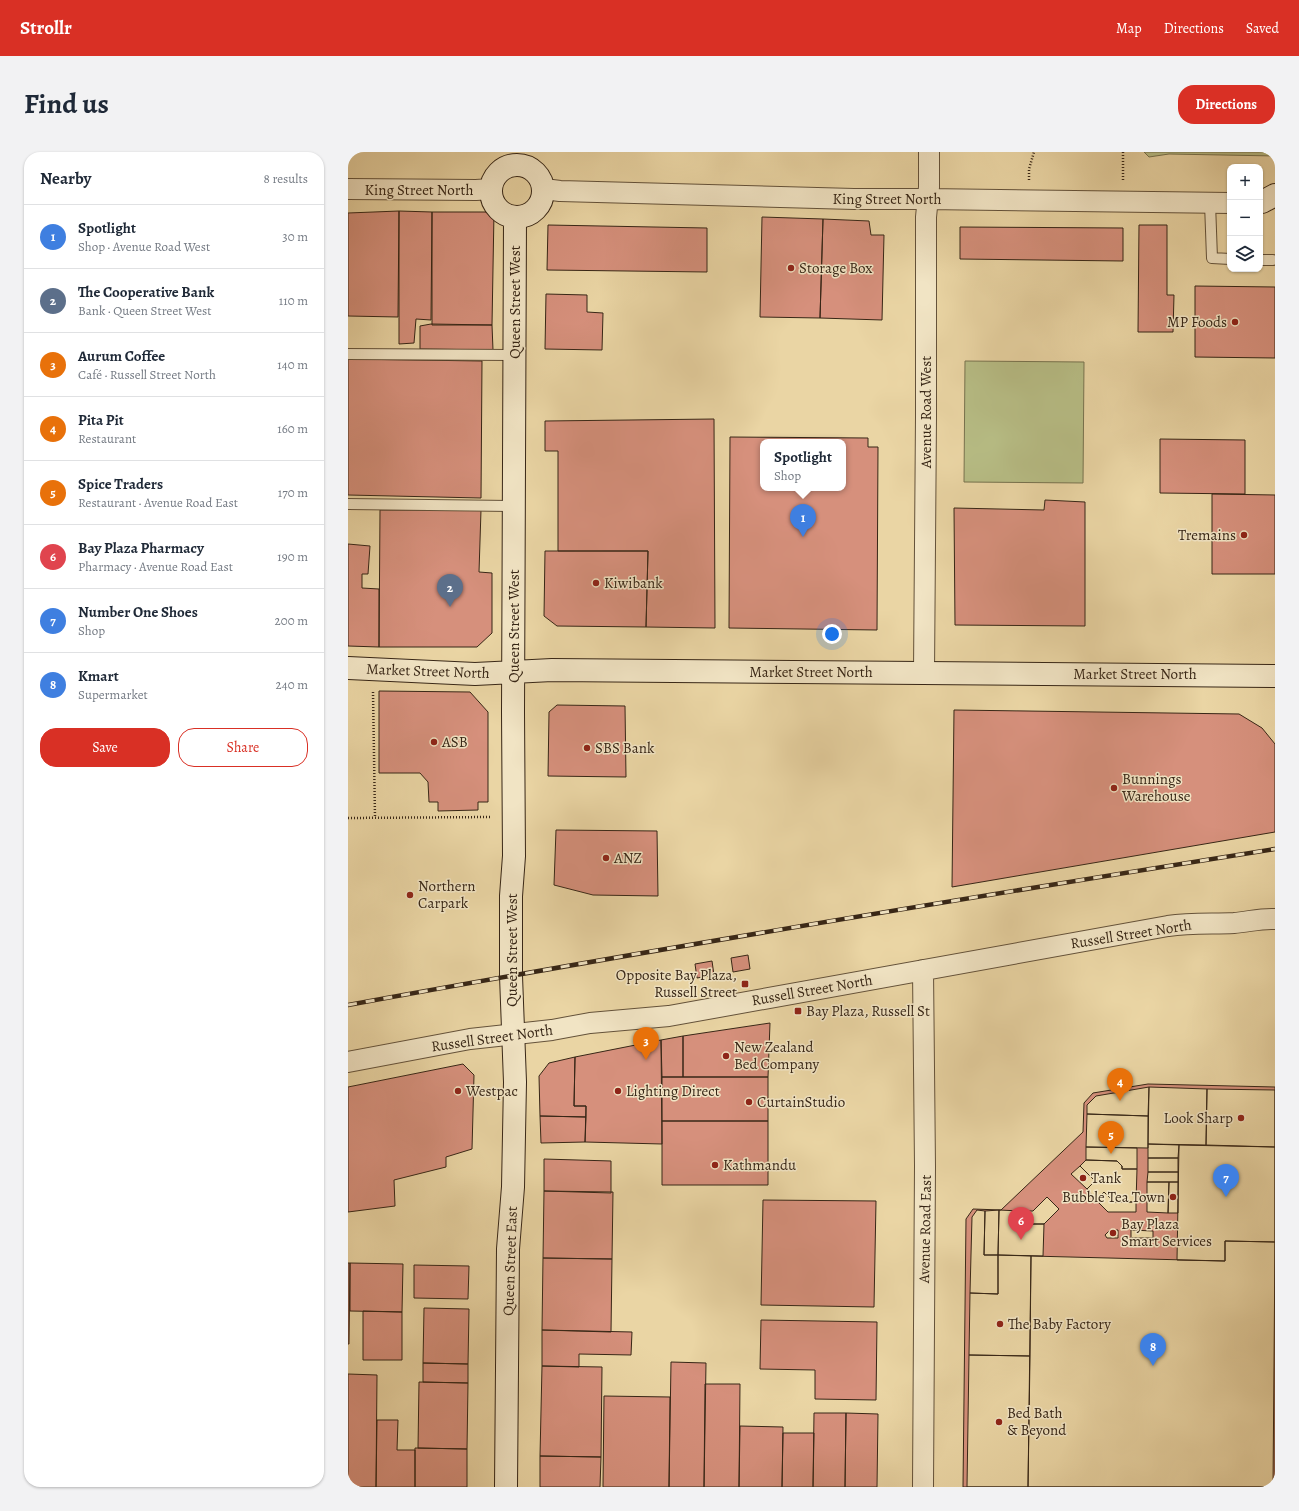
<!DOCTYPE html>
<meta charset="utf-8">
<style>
:root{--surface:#fff;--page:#f2f2f3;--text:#1f2937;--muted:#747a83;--line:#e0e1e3;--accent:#d93025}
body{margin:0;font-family:Alegreya,serif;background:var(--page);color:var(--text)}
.controls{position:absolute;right:12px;top:12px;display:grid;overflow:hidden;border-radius:8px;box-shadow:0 1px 3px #0004}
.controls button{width:36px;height:36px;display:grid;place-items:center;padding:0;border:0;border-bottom:1px solid var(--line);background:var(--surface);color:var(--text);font:20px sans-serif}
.you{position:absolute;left:484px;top:482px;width:14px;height:14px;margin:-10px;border:3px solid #fff;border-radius:50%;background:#1a73e8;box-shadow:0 0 0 6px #1a73e833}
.badge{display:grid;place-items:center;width:26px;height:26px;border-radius:50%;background:var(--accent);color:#fff;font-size:13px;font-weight:700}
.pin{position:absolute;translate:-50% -33px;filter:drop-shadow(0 1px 2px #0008)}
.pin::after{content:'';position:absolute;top:21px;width:14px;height:12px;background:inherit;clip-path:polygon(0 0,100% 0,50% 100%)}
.popup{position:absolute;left:412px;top:287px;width:86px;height:52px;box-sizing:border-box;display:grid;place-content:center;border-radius:8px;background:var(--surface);filter:drop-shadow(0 1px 3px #0005);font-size:13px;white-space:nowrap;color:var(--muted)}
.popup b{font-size:15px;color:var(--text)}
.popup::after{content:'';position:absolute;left:50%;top:100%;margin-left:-8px;border:8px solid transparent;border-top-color:var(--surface)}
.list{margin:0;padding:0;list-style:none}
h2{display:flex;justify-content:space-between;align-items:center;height:52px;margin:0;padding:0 16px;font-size:17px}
h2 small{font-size:13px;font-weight:400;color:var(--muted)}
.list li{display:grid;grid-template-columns:26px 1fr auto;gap:12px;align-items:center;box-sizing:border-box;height:64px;padding:0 16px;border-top:1px solid var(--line)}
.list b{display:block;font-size:15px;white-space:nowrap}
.list p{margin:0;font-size:13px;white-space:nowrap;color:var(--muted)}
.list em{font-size:13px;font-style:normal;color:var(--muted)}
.actions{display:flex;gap:8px;padding:12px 16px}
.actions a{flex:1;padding:9px 0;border:1px solid var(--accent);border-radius:16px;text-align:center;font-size:14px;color:var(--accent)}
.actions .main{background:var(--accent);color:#fff}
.icon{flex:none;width:22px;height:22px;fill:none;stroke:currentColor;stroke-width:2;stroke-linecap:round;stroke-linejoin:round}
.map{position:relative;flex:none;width:927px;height:1335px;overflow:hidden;border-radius:16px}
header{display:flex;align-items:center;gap:24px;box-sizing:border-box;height:56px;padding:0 20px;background:var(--accent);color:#fff}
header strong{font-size:19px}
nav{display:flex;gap:22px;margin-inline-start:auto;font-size:14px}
.intro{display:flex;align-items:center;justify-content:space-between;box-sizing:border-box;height:96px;padding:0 24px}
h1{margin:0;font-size:28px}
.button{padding:10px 18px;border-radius:16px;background:var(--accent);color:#fff;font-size:14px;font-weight:700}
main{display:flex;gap:24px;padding:0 24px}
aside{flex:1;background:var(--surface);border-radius:16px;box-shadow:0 1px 3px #0004}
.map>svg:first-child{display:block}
</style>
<header>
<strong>Strollr</strong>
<nav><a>Map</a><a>Directions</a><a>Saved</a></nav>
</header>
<div class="intro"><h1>Find us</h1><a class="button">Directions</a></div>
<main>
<aside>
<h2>Nearby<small>8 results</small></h2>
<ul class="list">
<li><span class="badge" style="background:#3f7fe0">1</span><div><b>Spotlight</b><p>Shop · Avenue Road West</p></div><em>30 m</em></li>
<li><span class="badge" style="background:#5c6f8a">2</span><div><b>The Cooperative Bank</b><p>Bank · Queen Street West</p></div><em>110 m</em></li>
<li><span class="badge" style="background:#e8710a">3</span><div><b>Aurum Coffee</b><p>Café · Russell Street North</p></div><em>140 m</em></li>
<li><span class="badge" style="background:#e8710a">4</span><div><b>Pita Pit</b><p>Restaurant</p></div><em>160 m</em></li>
<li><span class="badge" style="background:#e8710a">5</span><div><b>Spice Traders</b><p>Restaurant · Avenue Road East</p></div><em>170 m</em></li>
<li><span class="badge" style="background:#e0444e">6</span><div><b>Bay Plaza Pharmacy</b><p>Pharmacy · Avenue Road East</p></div><em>190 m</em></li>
<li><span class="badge" style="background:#3f7fe0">7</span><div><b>Number One Shoes</b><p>Shop</p></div><em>200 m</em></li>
<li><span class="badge" style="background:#3f7fe0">8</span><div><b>Kmart</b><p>Supermarket</p></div><em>240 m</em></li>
</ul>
<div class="actions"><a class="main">Save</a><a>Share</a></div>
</aside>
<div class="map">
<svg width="927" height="1335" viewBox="0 0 927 1335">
<rect width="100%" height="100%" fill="#ead5a4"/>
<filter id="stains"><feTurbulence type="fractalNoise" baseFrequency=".005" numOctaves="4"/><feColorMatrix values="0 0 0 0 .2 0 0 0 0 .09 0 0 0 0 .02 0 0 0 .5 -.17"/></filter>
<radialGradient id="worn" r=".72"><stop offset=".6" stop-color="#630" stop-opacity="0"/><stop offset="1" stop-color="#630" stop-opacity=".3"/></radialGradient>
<path fill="#b7bd85" stroke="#77724e" d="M796 0H927V4L821 2 801 5Z
M617 209 736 210 735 331 616 330Z"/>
<path fill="#d6907c" stroke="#372616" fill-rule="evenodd" d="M51 59 50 165 0 164V61Z
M51 59 84 60 83 168 68 167 66 191 51 192Z
M84 60H146L144 173H84Z
M414 65 475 67 472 166 412 165Z
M475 67 521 69 523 83H536L534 168 472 166Z
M200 73 359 76V120L199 118Z
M791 73H819V143H826L825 180H790Z
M612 75 775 76V109L612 107Z
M847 134 927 135V206L847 205Z
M198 142 239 143V160L255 161 254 198 197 197Z
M83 172 144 173 145 198 72 197V174Z
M0 207 134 209 133 346 0 343Z
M366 267 367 476 298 475 300 399H210V299H197V269Z
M382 285 520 286V295H530L529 478 381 476ZM415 290H495V336H415Z
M812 287 897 288V342L812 341Z
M864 342 927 343V422H864Z
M697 348 737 350V474L607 473 606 356 696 358Z
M32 358H133L131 420 144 421V481L129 495H31Z
M0 392 22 394 20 422H14V436L31 437V495L0 494Z
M197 399H300L298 475 209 474 196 464Z
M31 539 122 540 140 560V650H130V658L90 659V650H81L80 630 72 621H31Z
M209 553 277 554 278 625 200 624 201 560Z
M606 558 891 562 914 576 927 592V680L604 735Z
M208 678 309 679 310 744 245 743 206 733Z
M400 803 402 817 385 820 383 806Z
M364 809 366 823 349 826 347 812Z
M422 871 420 925H335V884Z
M335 884V925H314L313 888Z
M313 888 314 992 237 990 238 954H226L227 905Z
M227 905 226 954H238V965L192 964 191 924 201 911Z
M115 912 126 923 124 997 98 1005V1015L46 1028 47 1054 0 1060V935Z
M314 925H420V969H314Z
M800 932 927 935V1335H615L618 1067 625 1057 653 1058 735 980 736 951 745 941Z
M801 935 800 964 739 962V953L748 944Z
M801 935 859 937 858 993 800 992Z
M859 937 927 938V995L858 993Z
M739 962 800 964V996L738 995Z
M192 964 238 965 237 990 193 991Z
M314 969H420V1033H314Z
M800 992 831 993 830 1006H800Z
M831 993 927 995V1090L877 1089V1109L829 1108Z
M738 995 789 996V1017H774V1014L769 1009 738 1008Z
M800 1006H830V1020H800Z
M196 1007 263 1009V1041L196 1039Z
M738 1008 769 1009 774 1014V1017H789L788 1050H766L756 1040 748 1048 739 1037 747 1029 732 1014Z
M732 1014 747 1029 739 1037 723 1022Z
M800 1020H830V1030H799Z
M799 1030H821L820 1061 799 1060Z
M821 1030H830V1061H820Z
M196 1039 265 1040 264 1107 195 1106Z
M756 1040 766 1050H788V1060H760L748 1048Z
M699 1045 711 1057 696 1072H672V1059H685Z
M415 1048 528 1049 526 1155 413 1153Z
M629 1058 637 1059 636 1103H650V1142L622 1141 624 1065Z
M651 1058 650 1103H636L637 1059Z
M651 1058 672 1059V1072H696L695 1104 650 1103Z
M762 1078H770V1086H759L757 1083Z
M783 1078 805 1079V1086H783Z
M877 1089 927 1090 925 1335H680L683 1104 877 1109Z
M650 1103 683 1104 682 1204 621 1203 622 1141 650 1142Z
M195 1106 264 1107 263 1180 194 1178Z
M0 1111H2L1 1192H0Z
M2 1111 55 1112 54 1160 2 1159Z
M66 1113 121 1114 120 1147 66 1146Z
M76 1156 121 1157 120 1212 75 1211Z
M15 1159 54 1160V1208H15Z
M413 1168 529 1170 528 1248 467 1247V1218L412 1217Z
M194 1178 284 1180 283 1203 231 1202V1215L194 1214Z
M621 1203 682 1204 680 1335H619Z
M323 1210 358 1211 356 1335H321Z
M75 1211 120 1212V1231L75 1230Z
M194 1214 254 1215 253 1305 192 1304Z
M0 1222 29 1223 28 1335H0Z
M71 1230 120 1231 119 1297 70 1296Z
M357 1232H392L391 1335H356Z
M256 1244 322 1245 321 1335H255Z
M466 1261H498L497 1335H465Z
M498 1261 530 1262 529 1335H497Z
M29 1268H50L49 1298H67V1335H28Z
M392 1274 435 1275 434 1335H391Z
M435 1281H466L465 1335H434Z
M67 1296 119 1297V1335H67Z
M192 1304 253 1305 252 1335H192Z"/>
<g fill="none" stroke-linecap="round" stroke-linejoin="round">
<g stroke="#64523a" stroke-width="12">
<path id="lane" d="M862 51 864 106 882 107
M912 108H925
M0 202 167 203
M0 352 166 354"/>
</g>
<g stroke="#64523a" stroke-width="22">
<path id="street" d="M0 37 128 38 143 37
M196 37 212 39 506 47H579L882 51
M576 521 578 265V65L581 35V0
M575 818 577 1014 575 1335
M0 910 122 887 204 878 242 871 321 864 820 774C842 771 864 772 886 771 900 770 913 766 927 767"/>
</g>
<g stroke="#372616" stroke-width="24">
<path id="secondary" d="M143 39a26 26 0 1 1 52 0a26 26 0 1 1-52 0Z
M914 50 927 43
M0 516 127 522 204 518 927 524
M158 1335 160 1097 165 1035 167 930 163 824V744L166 704 165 560 167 66"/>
</g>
<path stroke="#372616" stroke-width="2.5" stroke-dasharray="1 2" stroke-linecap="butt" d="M775 0V29
M681 28V17L686 0
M25 540 27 666
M0 666 143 665"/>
<use href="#lane" stroke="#f1e4c4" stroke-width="10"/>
<use href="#street" stroke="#f1e4c4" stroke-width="20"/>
<use href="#secondary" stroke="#f1e4c4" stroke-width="22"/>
<g stroke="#372616" stroke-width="4.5">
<path id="rail" d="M0 853C308 797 618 746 927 697"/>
</g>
<use href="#rail" stroke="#f1e4c4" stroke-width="3" stroke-dasharray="9" stroke-linecap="butt"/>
</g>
<g fill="#8f2418" stroke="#f1e4c4" stroke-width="1.5">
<circle cx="443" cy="116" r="4"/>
<circle cx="887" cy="170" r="4"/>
<circle cx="896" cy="383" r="4"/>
<circle cx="248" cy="431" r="4"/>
<circle cx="86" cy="590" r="4"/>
<circle cx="239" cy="596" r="4"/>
<circle cx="766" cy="636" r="4"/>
<circle cx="258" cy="706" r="4"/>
<circle cx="62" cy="743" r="4"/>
<rect x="393" y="828" width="8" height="8" rx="2"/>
<rect x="446" y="855" width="8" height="8" rx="2"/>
<circle cx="378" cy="904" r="4"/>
<circle cx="110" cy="939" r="4"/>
<circle cx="270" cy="939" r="4"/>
<circle cx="401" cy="950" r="4"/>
<circle cx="893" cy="966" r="4"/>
<circle cx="367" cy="1013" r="4"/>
<circle cx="735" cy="1026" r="4"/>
<circle cx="825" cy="1045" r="4"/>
<circle cx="765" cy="1081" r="4"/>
<circle cx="652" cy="1172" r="4"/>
<circle cx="651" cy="1270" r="4"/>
</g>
<g text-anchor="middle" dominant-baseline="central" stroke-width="3" stroke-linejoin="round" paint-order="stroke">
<g font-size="15" fill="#372616" stroke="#f1e4c4">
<text x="71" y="38">King Street North</text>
<text x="539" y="47">King Street North</text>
<text transform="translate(167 150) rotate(-90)">Queen Street West</text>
<text transform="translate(578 260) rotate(-90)">Avenue Road West</text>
<text transform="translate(166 474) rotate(-90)">Queen Street West</text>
<text transform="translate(80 519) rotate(2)">Market Street North</text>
<text x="463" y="520">Market Street North</text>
<text x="787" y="522">Market Street North</text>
<text transform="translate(783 782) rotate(-9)">Russell Street North</text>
<text transform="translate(164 798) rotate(-90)">Queen Street West</text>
<text transform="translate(464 838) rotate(-10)">Russell Street North</text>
<text transform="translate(144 886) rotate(-8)">Russell Street North</text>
<text transform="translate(577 1077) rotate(-89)">Avenue Road East</text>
<text transform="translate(162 1109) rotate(-88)">Queen Street East</text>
</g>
<g font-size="15" fill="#372616" stroke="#f1e4c4" text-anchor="start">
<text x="451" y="116">Storage Box</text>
<text x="879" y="170" text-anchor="end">MP Foods</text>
<text x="888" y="383" text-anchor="end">Tremains</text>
<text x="256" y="431">Kiwibank</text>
<text x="94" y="590">ASB</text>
<text x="247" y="596">SBS Bank</text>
<text x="774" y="627">Bunnings<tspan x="774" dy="17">Warehouse</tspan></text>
<text x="266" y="706">ANZ</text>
<text x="70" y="734">Northern<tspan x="70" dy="17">Carpark</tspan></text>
<text x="389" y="823" text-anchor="end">Opposite Bay Plaza,<tspan x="389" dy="17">Russell Street</tspan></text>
<text x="458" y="859">Bay Plaza, Russell St</text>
<text x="386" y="895">New Zealand<tspan x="386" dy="17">Bed Company</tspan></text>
<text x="118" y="939">Westpac</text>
<text x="278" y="939">Lighting Direct</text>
<text x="409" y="950">CurtainStudio</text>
<text x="885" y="966" text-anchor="end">Look Sharp</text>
<text x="375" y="1013">Kathmandu</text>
<text x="743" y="1026">Tank</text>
<text x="817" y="1045" text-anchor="end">Bubble Tea Town</text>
<text x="773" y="1072">Bay Plaza<tspan x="773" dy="17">Smart Services</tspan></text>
<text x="660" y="1172">The Baby Factory</text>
<text x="659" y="1261">Bed Bath<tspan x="659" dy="17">&amp; Beyond</tspan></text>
</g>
</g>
<rect width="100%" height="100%" filter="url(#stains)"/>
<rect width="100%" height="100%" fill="url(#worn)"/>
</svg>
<div class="controls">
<button>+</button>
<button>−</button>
<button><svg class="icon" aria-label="layers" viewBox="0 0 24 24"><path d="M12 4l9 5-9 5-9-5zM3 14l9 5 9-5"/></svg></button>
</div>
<div class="you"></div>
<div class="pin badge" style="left:455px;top:385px;background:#3f7fe0">1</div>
<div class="popup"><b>Spotlight</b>Shop</div>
<div class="pin badge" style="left:102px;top:455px;background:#5c6f8a">2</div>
<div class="pin badge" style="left:298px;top:908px;background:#e8710a">3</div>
<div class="pin badge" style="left:772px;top:949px;background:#e8710a">4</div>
<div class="pin badge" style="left:763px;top:1002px;background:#e8710a">5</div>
<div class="pin badge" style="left:673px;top:1088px;background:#e0444e">6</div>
<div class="pin badge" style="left:878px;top:1045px;background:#3f7fe0">7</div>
<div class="pin badge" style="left:805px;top:1214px;background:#3f7fe0">8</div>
</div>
</main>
